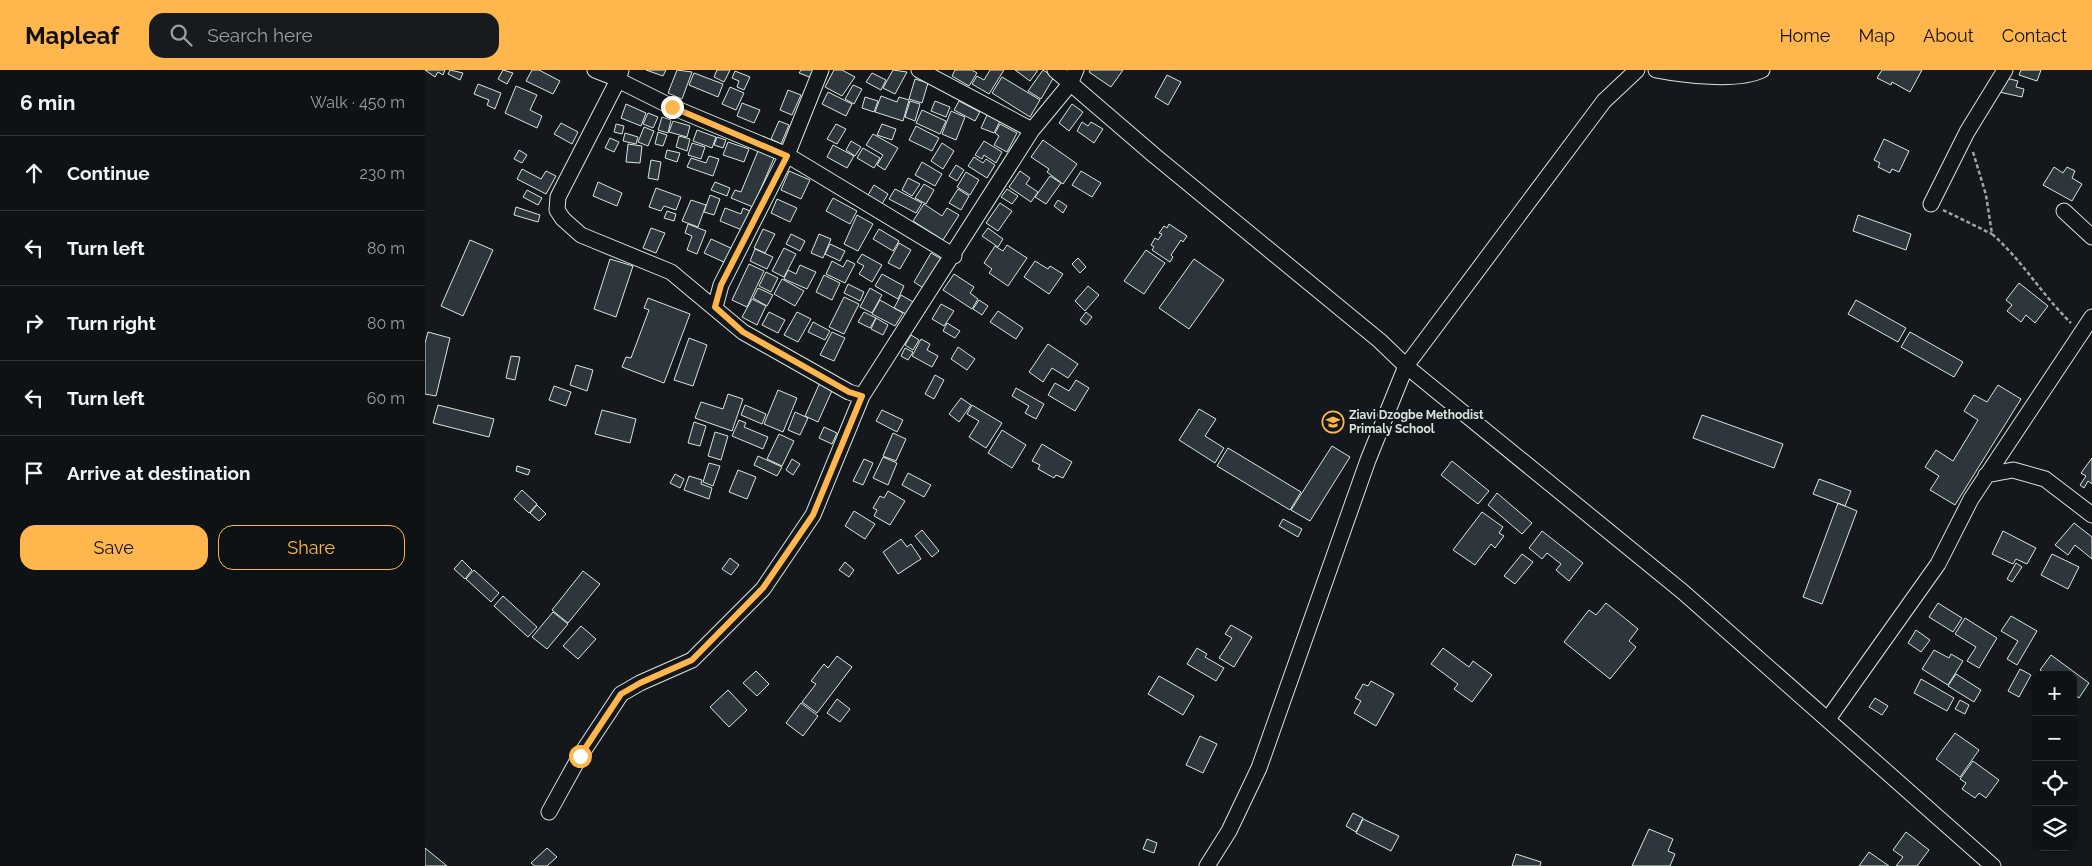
<!DOCTYPE html>
<meta charset="utf-8">
<style>
:root{--surface:#0f1215;--page:#181b1e;--text:#f1f3f6;--muted:#9b9ea0;--line:#2f3234;--accent:#ffb74d}
body{margin:0;font-family:Raleway,sans-serif;background:var(--page);color:var(--text)}
.controls{position:absolute;right:15px;bottom:15px;display:grid;overflow:hidden;border-radius:10px;box-shadow:0 2px 8px #0003}
.controls button{width:45px;height:45px;display:grid;place-items:center;padding:0;border:0;border-bottom:1px solid var(--line);background:var(--surface);color:var(--text);font:25px sans-serif}
.stop{position:absolute;width:15px;height:15px;margin:-11px;border:4px solid #ffb74d;border-radius:50%;background:#fff}
.stop.end{background:#ffb74d;border-color:#fff;box-shadow:0 1px 5px #0008}
.list{margin:0;padding:0;list-style:none}
h2{display:flex;justify-content:space-between;align-items:center;height:65px;margin:0;padding:0 20px;font-size:21px}
h2 small{font-size:16px;font-weight:400;color:var(--muted)}
.list li{display:grid;grid-template-columns:32px 1fr auto;gap:15px;align-items:center;box-sizing:border-box;height:75px;padding:0 20px;border-top:1px solid var(--line)}
.list b{display:block;font-size:19px;white-space:nowrap}
.list em{font-size:16px;font-style:normal;color:var(--muted)}
.actions{display:flex;gap:10px;padding:15px 20px}
.actions a{flex:1;padding:11px 0;border:1px solid var(--accent);border-radius:15px;text-align:center;font-size:18px;color:var(--accent)}
.actions .main{background:var(--accent);color:#111}
.icon{flex:none;width:28px;height:28px;fill:none;stroke:currentColor;stroke-width:2;stroke-linecap:round;stroke-linejoin:round}
.map{position:relative;flex:none;width:1667px;height:796px;overflow:hidden}
header{display:flex;align-items:center;gap:30px;box-sizing:border-box;height:70px;padding:0 25px;background:var(--accent);color:#111}
header strong{font-size:24px}
nav{display:flex;gap:28px;margin-inline-start:auto;font-size:18px}
.search{width:350px;height:45px;background:var(--page);display:flex;align-items:center;gap:12px;box-sizing:border-box;padding:0 18px;border-radius:15px;color:var(--muted);font-size:19px}
main{display:flex}
aside{flex:1;background:var(--surface)}
.map>svg:first-child{display:block}
</style>
<header>
<strong>Mapleaf</strong>
<div class="search"><svg class="icon" aria-label="search" viewBox="0 0 24 24"><circle cx="10" cy="10" r="6"/><path d="M15 15l6 6"/></svg>Search here</div>
<nav><a>Home</a><a>Map</a><a>About</a><a>Contact</a></nav>
</header>
<main>
<aside>
<h2>6 min<small>Walk · 450 m</small></h2>
<ul class="list">
<li><svg class="icon" aria-label="ahead" viewBox="0 0 24 24"><path d="M12 20V5M6 11l6-6 6 6"/></svg><div><b>Continue</b></div><em>230 m</em></li>
<li><svg class="icon" aria-label="left" viewBox="0 0 24 24"><path d="M17 20v-9H6M10 6l-5 5 5 5"/></svg><div><b>Turn left</b></div><em>80 m</em></li>
<li><svg class="icon" aria-label="right" viewBox="0 0 24 24"><path d="M7 20v-9h11M14 6l5 5-5 5"/></svg><div><b>Turn right</b></div><em>80 m</em></li>
<li><svg class="icon" aria-label="left" viewBox="0 0 24 24"><path d="M17 20v-9H6M10 6l-5 5 5 5"/></svg><div><b>Turn left</b></div><em>60 m</em></li>
<li><svg class="icon" aria-label="arrive" viewBox="0 0 24 24"><path d="M6 21V4h12l-3 4 3 4H6"/></svg><div><b>Arrive at destination</b></div></li>
</ul>
<div class="actions"><a class="main">Save</a><a>Share</a></div>
</aside>
<div class="map">
<svg width="1667" height="796" viewBox="0 0 1667 796">
<rect width="100%" height="100%" fill="#14181c"/>
<path fill="#2c363c" stroke="#d8e6dc" d="M0 0H20L18 5 13 2 10 7Z
M25 0 38 3 35 10 23 4Z
M78 0 88 3 82 14 73 9Z
M107 0H114L135 11 128 24 101 11Z
M221 0H241L238 6Z
M252 0 267 2 257 29 243 23Z
M292 0H305L299 12 289 7Z
M376 0H391L387 8 374 3Z
M409 0H417L430 7 417 26 400 17Z
M468 0 482 2 470 24 458 18Z
M530 0H547L552 3 544 16 527 6Z
M565 0H579L564 24 547 14 552 6 559 10Z
M590 0H613L605 11Z
M618 0 629 7 616 29 603 21Z
M665 0H698L686 17 664 2Z
M1457 0H1497L1485 22 1467 12 1466 15 1452 8Z
M1596 0H1616L1612 11 1594 5Z
M310 1 325 7 319 20 312 17 314 11 307 8Z
M269 3 298 14 293 27 264 15Z
M447 3 461 10 456 20 441 12Z
M742 5 756 12 743 35 730 27Z
M577 7 615 30 605 47 567 23Z
M1577 7 1593 11 1591 17 1599 19 1597 27 1574 22Z
M490 9 503 13 497 33 484 29Z
M53 14 76 23 70 39 62 35 64 30 49 24Z
M428 15 437 19 429 34 420 29Z
M91 16 112 25 105 40 117 46 112 58 80 43Z
M305 17 319 23 311 40 297 34Z
M363 20 376 25 367 45 355 40Z
M403 22 427 34 421 46 397 34Z
M456 26 472 32 474 27 484 30 478 51 450 42Z
M440 27 453 31 449 42 437 38Z
M485 31 495 34 490 51 480 47Z
M510 31 525 37 521 47 506 41Z
M534 31 555 42 550 51 529 40Z
M317 33 335 40 329 53 312 46Z
M201 34 221 43 216 56 196 48Z
M647 34 658 42 644 61 634 53Z
M497 40 521 51 515 64 491 53Z
M526 41 540 47 531 70 517 64Z
M223 43 233 47 228 58 218 54Z
M562 45 575 51 569 63 556 58Z
M237 47 246 50 243 63 233 60Z
M248 51 265 56 262 67 244 62Z
M354 51 364 55 356 74 346 69Z
M657 52 663 56 666 52 678 59 669 73 652 61Z
M136 53 153 62 147 74 129 64Z
M191 54 199 56 197 64 189 62Z
M411 54 421 59 412 74 402 69Z
M457 54 471 59 467 70 452 65Z
M575 54 592 63 582 82 569 75 574 66 570 63Z
M491 56 514 68 507 81 484 70Z
M219 57 229 61 223 76 213 72Z
M272 60 291 67 287 78 268 71Z
M233 62 242 65 238 76 230 74Z
M200 63 213 67 211 74 198 71Z
M448 64 473 78 460 100 452 95 458 85 441 75Z
M254 66 265 69 262 81 251 77Z
M292 67 301 70 298 78 289 75Z
M185 68 194 72 189 82 180 78Z
M1459 69 1484 81 1474 102 1467 99 1465 103 1453 97 1455 93 1449 90Z
M618 70 652 94 638 114 622 102 624 99 606 87Z
M426 71 436 77 430 86 421 80Z
M559 71 577 82 571 93 559 85 557 89 550 85Z
M303 72 324 79 319 92 298 85Z
M267 73 280 77 276 89 263 85Z
M517 73 529 81 518 99 506 91Z
M203 74 217 76 215 93 201 92Z
M408 75 429 86 422 98 402 87Z
M438 78 455 88 449 98 432 88Z
M94 80 102 85 97 93 89 89Z
M242 80 255 83 252 92 240 88Z
M333 81 349 88 328 137 306 128 310 120 316 122Z
M284 86 294 89 288 106 262 97 266 88 281 93Z
M549 87 558 93 561 89 570 95 562 108 543 96Z
M226 90 236 92 233 110 223 108Z
M497 92 517 104 510 116 490 105Z
M531 95 539 100 532 111 524 106Z
M1629 97 1638 103 1642 97 1650 101 1647 108 1657 114 1647 131 1618 115Z
M97 99 116 109 121 101 131 106 121 124 92 109Z
M364 101 385 110 376 129 356 120Z
M595 101 605 108 601 114 613 122 606 132 584 117Z
M656 101 676 113 667 127 647 115Z
M541 102 554 110 545 125 532 117Z
M625 106 636 113 621 134 610 127Z
M483 108 495 114 487 126 477 120Z
M173 112 197 123 192 136 168 126Z
M290 112 305 118 302 126 286 120Z
M499 114 509 120 501 134 490 128Z
M449 115 463 124 457 134 443 125Z
M231 118 256 127 251 140 239 136 236 141 224 137Z
M470 119 497 133 491 143 464 129Z
M533 119 544 126 536 140 524 133Z
M582 119 593 126 587 134 576 127Z
M102 120 117 128 113 135 98 127Z
M285 125 295 129 289 145 279 142Z
M408 128 432 141 425 154 401 141Z
M352 129 372 138 365 152 346 143Z
M266 130 281 135 273 157 257 151Z
M633 130 642 136 638 143 629 136Z
M575 133 587 141 573 161 561 153Z
M499 134 517 146 522 138 534 145 518 170 488 151Z
M91 137 115 145 113 152 89 145Z
M300 138 316 144 318 138 325 141 317 160 295 151Z
M242 141 251 144 249 151 239 148Z
M432 145 448 154 433 181 419 174Z
M1433 145 1486 164 1481 180 1428 161Z
M263 154 281 161 272 184 262 180 267 166 260 163Z
M744 154 762 166 758 172 756 170 746 185 748 187 745 192 727 180 729 177 726 175 730 168 733 170 737 164 734 163 739 156 742 158Z
M226 158 240 163 231 183 218 178Z
M563 158 578 169 573 177 557 166Z
M338 159 350 164 340 183 329 178Z
M454 159 474 171 468 181 448 169Z
M366 164 380 171 375 181 361 174Z
M394 164 406 169 398 188 386 183Z
M286 169 308 179 301 193 279 183Z
M45 170 68 180 38 246 16 236Z
M474 173 486 180 475 199 463 193Z
M405 174 420 181 415 191 400 184Z
M582 175 602 188 583 216 564 203 567 199 559 193 570 176 578 181Z
M359 178 371 184 359 207 347 201Z
M330 179 348 187 342 199 325 191Z
M721 180 740 193 719 224 699 211Z
M506 183 518 190 500 219 489 212Z
M437 184 457 195 447 212 434 204 439 196 432 192Z
M653 188 661 197 655 203 647 194Z
M185 189 208 196 191 247 169 239Z
M769 189 799 210 764 259 734 238Z
M422 190 430 194 420 213 401 204 407 191 418 197Z
M610 191 623 199 625 196 638 204 624 224 599 207Z
M324 194 339 201 322 237 307 230Z
M375 195 391 202 382 219 359 209 363 200 371 204Z
M341 202 353 208 346 222 334 216Z
M457 204 479 216 473 229 450 216Z
M529 204 549 217 545 223 553 229 547 239 518 220Z
M399 205 415 213 407 230 391 222Z
M357 209 379 221 370 236 349 224Z
M1594 213 1623 236 1610 253 1601 245 1596 252 1582 241 1587 235 1581 230Z
M423 214 439 222 435 231 419 223Z
M663 216 674 225 660 241 650 231Z
M333 218 348 225 342 236 328 228Z
M445 218 457 225 447 243 435 237Z
M476 225 490 233 483 245 469 238Z
M419 227 434 234 419 264 404 257Z
M223 228 265 244 239 313 197 297 201 287 206 288 224 240 219 238Z
M327 229 341 236 332 255 317 247Z
M455 230 478 243 470 256 447 244Z
M554 230 563 236 557 245 548 239Z
M1431 230 1481 258 1473 272 1423 244Z
M516 234 529 241 519 256 507 249Z
M573 241 598 258 591 269 565 252Z
M344 242 360 250 353 263 337 255Z
M372 242 386 249 373 272 359 265Z
M439 242 451 248 445 258 433 252Z
M661 242 667 247 661 255 655 250Z
M451 248 463 255 458 265 446 259Z
M388 252 405 261 400 270 383 262Z
M522 253 535 261 530 268 518 261Z
M3 262 25 268 11 326 0 324V273Z
M407 262 420 268 409 291 395 285Z
M1485 262 1538 292 1529 307 1476 277Z
M486 265 494 270 488 280 480 275Z
M264 268 282 275 268 316 249 310Z
M496 269 505 274 502 280 513 286 507 297 487 286Z
M623 274 653 294 643 308 627 298 618 312 604 302Z
M533 277 550 289 542 300 526 289Z
M480 278 488 282 483 290 476 286Z
M86 286 95 287 90 310 81 308Z
M151 295 168 300 162 321 145 315Z
M510 305 519 310 509 329 500 324Z
M397 308 410 314 393 352 380 346Z
M651 310 664 318 650 341 623 325 630 313 644 321Z
M1573 315 1596 329 1530 435 1505 420 1514 406 1500 397 1511 380 1528 391 1553 350 1539 341 1549 325 1562 332Z
M129 316 146 322 141 336 124 330Z
M591 318 619 334 611 349 600 343 604 336 587 326Z
M353 320 372 328 358 362 339 354Z
M303 324 318 329 307 361 270 348 276 332 298 339Z
M536 328 546 335 534 352 524 344Z
M13 335 69 349 64 367 8 353Z
M320 335 341 344 337 354 316 345Z
M547 335 577 353 561 378 544 367 554 351 542 344Z
M774 339 791 349 780 366 799 378 790 393 754 370Z
M177 340 211 349 205 373 170 364Z
M457 340 478 350 472 362 451 351Z
M370 342 383 348 375 365 363 360Z
M1277 345 1358 374 1349 398 1268 368Z
M314 350 321 353 319 357 343 367 338 379 307 366Z
M269 352 281 356 275 376 263 373Z
M399 357 412 363 407 374 394 368Z
M577 360 601 375 587 398 563 383Z
M290 362 303 366 296 390 283 386Z
M468 363 481 369 471 391 458 386Z
M354 364 369 371 357 396 342 389Z
M617 374 647 392 638 408 631 405 629 408 613 399 615 395 607 391Z
M907 376 925 387 885 451 866 440Z
M803 378 876 422 865 440 792 396Z
M333 386 357 397 352 406 329 395Z
M458 387 472 393 463 415 448 408Z
M1667 388V414L1663 411 1659 418 1655 415 1661 406 1656 403Z
M367 389 375 394 368 405 361 400Z
M439 389 448 393 438 415 428 411Z
M1027 391 1064 421 1053 434 1016 405Z
M284 393 295 396 288 416 278 412Z
M92 396 105 400 103 405 91 401Z
M313 400 331 407 322 429 304 422Z
M483 403 506 415 499 427 477 415Z
M250 404 259 409 255 418 245 413Z
M264 406 277 410 276 414 287 418 284 429 259 420Z
M1394 409 1426 421 1420 436 1388 424Z
M97 420 112 434 104 443 89 429Z
M463 421 480 431 465 455 449 446 452 440 448 438 455 426 459 428Z
M1072 423 1107 453 1097 464 1063 435Z
M1413 433 1432 441 1397 534 1378 527Z
M112 435 121 444 114 451 105 443Z
M429 441 450 454 440 469 420 456Z
M1057 442 1078 457 1074 463 1079 466 1070 478 1066 474 1050 495 1028 480Z
M858 449 877 459 873 467 854 456Z
M1649 453 1667 467V489L1650 475 1643 485 1630 475Z
M497 460 514 481 507 487 490 466Z
M1117 461 1158 493 1144 511 1131 500 1136 494 1122 483 1117 489 1104 478Z
M1578 461 1611 478 1602 494 1591 489 1588 494 1567 484Z
M476 469 482 477 486 474 496 489 473 504 458 482Z
M1097 484 1108 492 1090 514 1079 506Z
M1627 484 1654 497 1643 519 1616 505Z
M305 488 314 495 306 505 297 499Z
M37 490 47 500 40 509 29 499Z
M420 492 429 500 424 507 414 500Z
M1591 493 1597 497 1587 512 1582 509Z
M49 500 74 523 66 532 41 509Z
M158 501 175 514 143 553 127 540Z
M78 526 112 557 103 567 69 536Z
M1181 533 1213 559 1204 571 1211 577 1185 609 1139 572 1164 540 1171 545Z
M1513 533 1537 548 1528 562 1504 547Z
M128 542 143 554 122 579 107 567Z
M1586 546 1612 561 1592 595 1582 589 1593 571 1576 561Z
M1540 548 1572 568 1554 598 1542 591 1551 577 1530 564Z
M806 555 827 567 809 597 794 588 807 568 800 564Z
M156 556 171 569 153 589 138 576Z
M1491 560 1505 570 1496 582 1483 573Z
M772 578 782 584 780 587 799 598 791 611 762 594Z
M1018 578 1044 597 1048 591 1067 605 1047 632 1029 619 1033 614 1006 594Z
M1509 580 1524 588 1526 584 1538 591 1523 615 1497 599Z
M1626 585 1664 613 1654 628 1648 624V605H1622L1615 600Z
M412 586 427 597 392 643 377 632 391 614 386 611 399 594 403 598Z
M1595 599 1606 605 1594 627 1583 621Z
M331 601 344 614 332 626 318 613Z
M1531 604 1556 620 1549 632 1523 616Z
M734 606 769 626 758 645 723 624Z
M1496 609 1529 628 1522 641 1489 623Z
M946 611 969 624 951 656 929 643 936 631 930 628 938 614 943 616Z
M303 620 322 640 304 657 285 637Z
M1450 628 1463 636 1457 645 1444 637Z
M412 629 425 639 415 652 402 643Z
M1535 630 1544 635 1540 644 1530 639Z
M376 633 393 646 378 666 361 653Z
M1530 663 1554 680 1535 707 1511 689Z
M775 666 792 674 778 703 761 695Z
M1548 691 1574 710 1561 728 1554 723 1550 728 1537 719 1541 713 1535 709Z
M928 743 938 748 931 762 921 756Z
M938 749 974 766 966 781 931 763Z
M1224 759 1248 769 1243 781 1250 784 1245 796H1207Z
M1481 762 1504 780 1492 796H1471L1478 787 1468 780Z
M722 769 732 773 729 783 718 779Z
M0 778 22 796H0Z
M122 778 132 787 122 796H110L106 793Z
M1444 782 1464 796H1434Z
M1091 784 1116 792 1115 796H1087Z"/>
<g fill="none" stroke-linecap="round" stroke-linejoin="round">
<g stroke="#d8e6dc" stroke-width="17">
<path id="minor" d="M170 0 193 9
M196 0 193 10 133 127 132 140 138 149 156 165 246 202 318 262 424 322 437 326
M494 0 607 60
M630 0 730 86 955 271 981 296 1258 522 1568 796
M1231 0C1257 5 1313 12 1337 0
M193 10 247 37 362 85 529 186
M1506 134 1542 62 1580 0
M1639 141 1667 167
M290 237 296 215 362 85 396 0
M1561 405 1588 400 1620 409 1667 445
M1403 649 1513 494 1546 429 1667 247
M124 742 155 686 196 624 215 613 267 590 338 519 388 445 437 326 607 60 645 14 651 0
M782 796 804 761 834 698 943 390 981 296 1179 31 1212 0"/>
</g>
<path stroke="#9da8a2" stroke-width="2.5" stroke-dasharray="4 2.5" stroke-linecap="butt" d="M1548 82 1561 125 1567 164C1597 190 1617 225 1646 253
M1518 140 1567 164"/>
<use href="#minor" stroke="#14181c" stroke-width="15"/>
</g>
<g fill="none" stroke-linecap="round" stroke-linejoin="round">
<path stroke="#ffb74d" stroke-width="6" d="M155 686 196 624 215 613 267 590 338 518 388 445 437 326 424 322 318 262 290 237 296 215 362 86 247 37"/>
</g>
<defs>
<g id="school-ring" transform="scale(1.125)"><circle r="9.5" fill="#14181c" stroke="#ffb74d" stroke-width="1.5"/><path d="M0-5L7-2L0 1L-7-2ZM-4 1L0 2.5L4 1V4Q0 6-4 4Z" fill="#ffb74d"/></g>
</defs>
<g fill-rule="evenodd">
<use href="#school-ring" x="908" y="352"/>
</g>
<g text-anchor="middle" dominant-baseline="central" stroke-width="4" stroke-linejoin="round" paint-order="stroke">
<g font-size="12" font-weight="bold" fill="#d8e6dc" stroke="#14181c" text-anchor="start">
<text x="924" y="345">Ziavi Dzogbe Methodist<tspan x="924" dy="14">Primaly School</tspan></text>
</g>
</g>
</svg>
<div class="controls">
<button>+</button>
<button>−</button>
<button><svg class="icon" aria-label="locate" viewBox="0 0 24 24"><circle cx="12" cy="12" r="6"/><path d="M12 2v4M12 18v4M2 12h4M18 12h4"/></svg></button>
<button><svg class="icon" aria-label="layers" viewBox="0 0 24 24"><path d="M12 4l9 5-9 5-9-5zM3 14l9 5 9-5"/></svg></button>
</div>
<div class="stop" style="left:155px;top:686px"></div>
<div class="stop end" style="left:247px;top:37px"></div>
</div>
</main>
